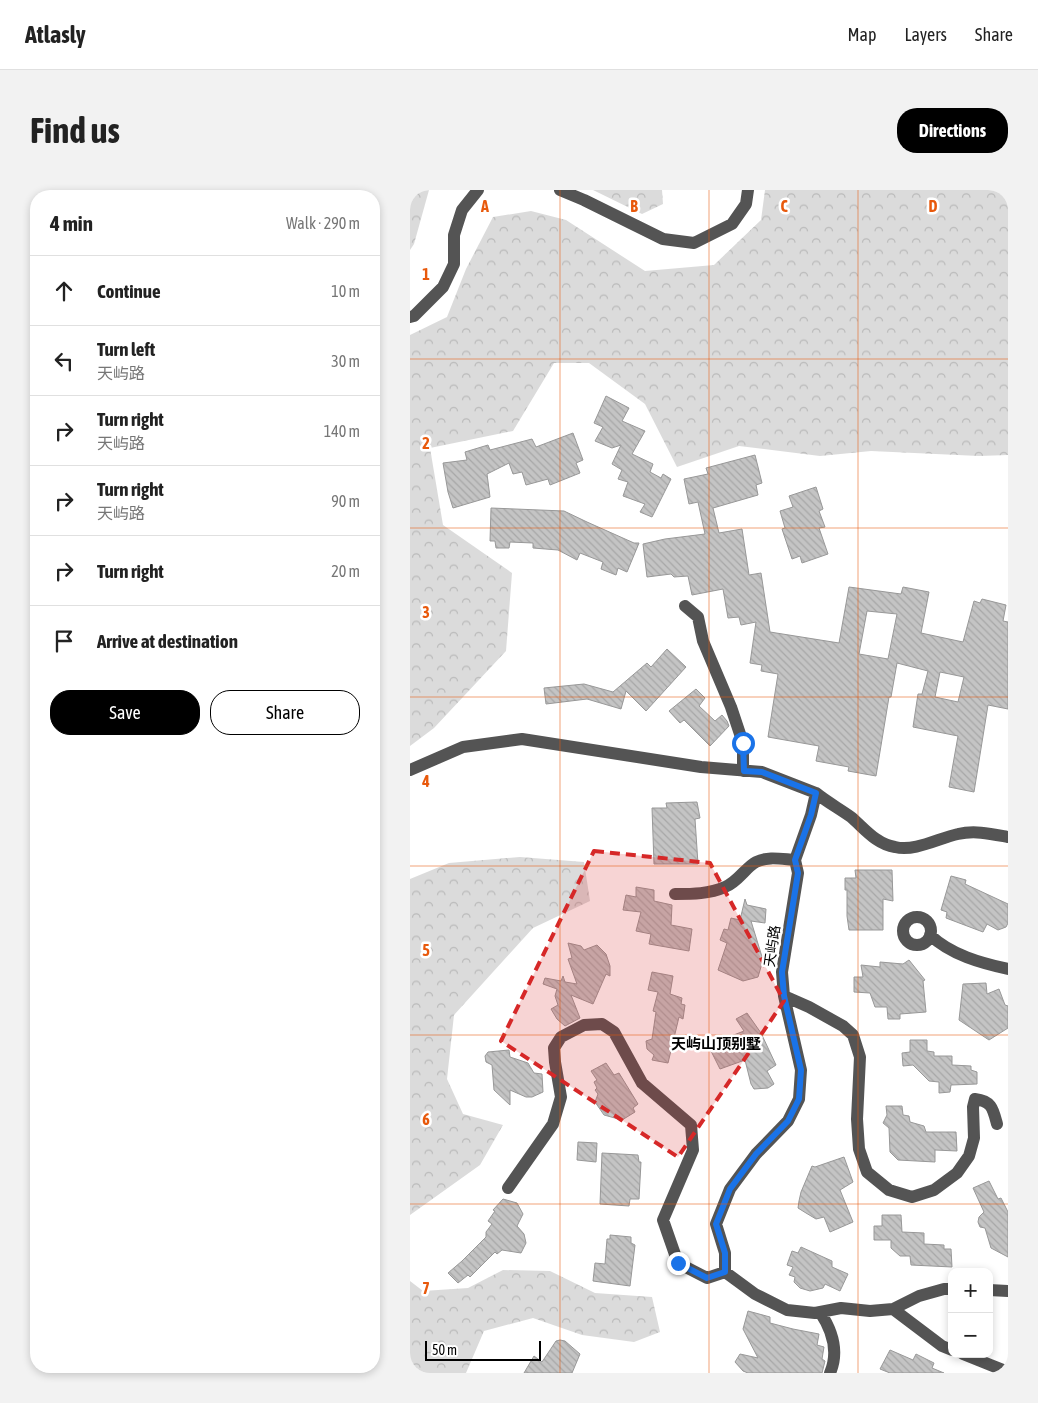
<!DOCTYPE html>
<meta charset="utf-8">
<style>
:root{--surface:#fff;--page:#f2f2f2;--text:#222;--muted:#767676;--line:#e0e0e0;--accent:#000}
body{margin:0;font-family:"Asap Condensed","Noto Sans SC",sans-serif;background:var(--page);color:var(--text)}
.controls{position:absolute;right:15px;bottom:15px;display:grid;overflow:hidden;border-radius:10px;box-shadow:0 2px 8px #0003}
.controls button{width:45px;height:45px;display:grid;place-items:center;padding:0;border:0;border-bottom:1px solid var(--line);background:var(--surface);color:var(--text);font:25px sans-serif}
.scale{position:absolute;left:15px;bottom:12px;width:116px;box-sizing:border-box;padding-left:5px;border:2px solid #000;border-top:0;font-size:14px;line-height:18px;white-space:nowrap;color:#000;-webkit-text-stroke:4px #fff;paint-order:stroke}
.stop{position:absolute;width:15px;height:15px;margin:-11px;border:4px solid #1a73e8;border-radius:50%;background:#fff}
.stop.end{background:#1a73e8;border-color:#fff;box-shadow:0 1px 5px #0008}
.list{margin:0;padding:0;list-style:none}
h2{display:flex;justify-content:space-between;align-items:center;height:65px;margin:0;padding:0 20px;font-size:21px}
h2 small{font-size:16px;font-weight:400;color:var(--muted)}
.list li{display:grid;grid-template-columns:32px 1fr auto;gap:15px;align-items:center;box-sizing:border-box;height:70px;padding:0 20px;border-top:1px solid var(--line)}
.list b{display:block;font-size:19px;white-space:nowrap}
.list p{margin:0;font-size:16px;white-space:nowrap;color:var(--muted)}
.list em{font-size:16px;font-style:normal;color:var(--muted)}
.actions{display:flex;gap:10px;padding:15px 20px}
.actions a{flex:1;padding:11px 0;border:1px solid var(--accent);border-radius:20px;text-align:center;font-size:18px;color:var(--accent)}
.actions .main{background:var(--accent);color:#fff}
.icon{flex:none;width:28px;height:28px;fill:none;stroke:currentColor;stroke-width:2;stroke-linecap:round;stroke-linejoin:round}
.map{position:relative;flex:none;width:598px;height:1183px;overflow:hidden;border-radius:20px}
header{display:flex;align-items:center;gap:30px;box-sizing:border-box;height:70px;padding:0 25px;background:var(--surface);border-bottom:1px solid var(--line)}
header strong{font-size:24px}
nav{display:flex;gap:28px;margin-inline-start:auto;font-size:18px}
.intro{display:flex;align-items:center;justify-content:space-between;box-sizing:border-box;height:120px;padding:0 30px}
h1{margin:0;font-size:35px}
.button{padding:12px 22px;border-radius:20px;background:var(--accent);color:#fff;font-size:18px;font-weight:700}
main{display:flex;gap:30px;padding:0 30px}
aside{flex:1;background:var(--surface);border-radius:20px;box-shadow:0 2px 8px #0003}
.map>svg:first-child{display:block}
</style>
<header>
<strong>Atlasly</strong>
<nav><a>Map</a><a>Layers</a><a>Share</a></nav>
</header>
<div class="intro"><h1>Find us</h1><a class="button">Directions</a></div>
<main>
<aside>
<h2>4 min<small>Walk · 290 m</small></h2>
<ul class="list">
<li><svg class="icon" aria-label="ahead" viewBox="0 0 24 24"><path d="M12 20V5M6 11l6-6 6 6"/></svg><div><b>Continue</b></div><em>10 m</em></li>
<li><svg class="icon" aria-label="left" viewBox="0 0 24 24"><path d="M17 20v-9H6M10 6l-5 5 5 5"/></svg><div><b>Turn left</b><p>天屿路</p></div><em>30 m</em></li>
<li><svg class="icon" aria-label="right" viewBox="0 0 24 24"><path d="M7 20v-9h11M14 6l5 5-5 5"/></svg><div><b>Turn right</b><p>天屿路</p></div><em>140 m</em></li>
<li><svg class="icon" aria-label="right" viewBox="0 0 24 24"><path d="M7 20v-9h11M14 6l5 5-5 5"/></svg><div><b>Turn right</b><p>天屿路</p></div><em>90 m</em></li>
<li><svg class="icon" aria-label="right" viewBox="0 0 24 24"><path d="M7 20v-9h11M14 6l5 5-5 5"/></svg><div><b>Turn right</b></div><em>20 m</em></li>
<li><svg class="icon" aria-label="arrive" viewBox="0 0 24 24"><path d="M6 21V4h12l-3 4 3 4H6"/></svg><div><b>Arrive at destination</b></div></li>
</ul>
<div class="actions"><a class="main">Save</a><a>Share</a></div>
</aside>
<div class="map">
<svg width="598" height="1183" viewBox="0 0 598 1183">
<defs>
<pattern id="forest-crowns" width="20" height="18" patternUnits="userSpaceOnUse" patternTransform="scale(1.25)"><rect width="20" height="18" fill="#dbdbdb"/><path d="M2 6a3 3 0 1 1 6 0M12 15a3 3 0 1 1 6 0" fill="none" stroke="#bababa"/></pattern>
<pattern id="building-back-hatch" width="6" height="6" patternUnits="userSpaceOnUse" patternTransform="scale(1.25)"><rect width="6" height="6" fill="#c4c4c4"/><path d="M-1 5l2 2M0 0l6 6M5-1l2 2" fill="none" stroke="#a7a7a7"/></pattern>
</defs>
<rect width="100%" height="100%" fill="#fff"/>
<path fill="url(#forest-crowns)" d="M0 0H19L4 54 0 60Z
M183 0H252L253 14 232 24Z
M355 0H598V265L569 266 461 261 410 266 329 256 267 277 235 214 179 173H144L103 241 20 258 33 335 102 383 96 461 24 538 0 556V145L37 127 56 79 83 27 121 21 156 30 235 81 304 75 351 30Z
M110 667 174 672 180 711 123 738 44 825 37 889 53 924 93 935 70 975 0 1025V689L39 673Z
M93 1080 140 1081 185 1103 242 1107 250 1142 224 1152 172 1145 123 1128 74 1141 56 1183H0V1091L13 1101 58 1098Z"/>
<path fill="url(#building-back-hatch)" stroke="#989898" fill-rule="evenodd" d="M196 206 219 218 212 231 235 241 222 264 243 274 240 282 251 288 253 284 261 289 242 327 230 322 235 314 213 306 218 292 208 289 212 280 202 274 211 255 202 258 185 251 193 237 184 233Z
M163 243 173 270 166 273 170 283 140 295 138 289 116 295 112 282 103 284 99 273 77 284 80 307 43 318 38 302 33 273 57 270 55 262 78 255 80 260 122 249 126 257Z
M345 265 352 293 346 295 348 305 303 318 309 343 332 339 339 385 351 383 360 442 429 453 439 397 491 404 493 397 519 402 511 443 553 452 564 411 570 413 572 409 596 415 593 431 598 432V519L578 515 564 602 539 597 548 546 503 537 508 504H512L518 481 487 473 481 507H479L466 586 438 581 439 577 406 571 409 556 358 547 368 484 351 481 352 475 340 473 346 432 331 435 329 427 318 428 313 399 282 405 278 386 264 387 261 384 237 387 233 354 255 349 295 344 288 312 279 314 274 289 298 284 296 278ZM457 421 487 424 478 469 449 464ZM530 482 554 487 548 512 525 507Z
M406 297 413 319 409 321 415 337 409 338 418 364 392 373 390 366 382 369 372 339 375 338 370 321 383 317 379 306Z
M81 318 154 321 177 332 224 353H229L217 382 208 378 206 385 191 379 193 372 170 363 167 370 148 360 123 358V353L100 352 99 358H86L85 351H80Z
M257 459 276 477 236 521 216 501 211 519 177 509 136 514 134 498 174 494 203 502 237 473 241 477Z
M286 499 295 508 289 516 305 531 312 525 317 531 319 536 300 556 274 530 270 533 259 521Z
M287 612 290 628 285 629 288 674H244L242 618H257L256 613Z
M445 680H482L483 711 473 709V740H439L437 726V700H435V688H446Z
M541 686 556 690 555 694 598 714V733L596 737 588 740 577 734 573 742 536 728 537 722 531 720Z
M226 697 244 700V711L262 715 261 735 282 739 279 761 239 754 241 744 226 741 231 722 213 720 216 705 226 707Z
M335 709 337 715 356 719 355 733 341 731 353 770 348 787 333 791 308 780 317 753 310 750 314 739 318 740 321 728 330 730Z
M158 753 171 756 174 760 187 755 196 764 200 776V786L196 784 183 814 161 805 170 828 155 836 147 829 141 819 148 815 145 806 147 799 133 794 135 788 151 791 153 786 155 792 167 794 158 769 162 768Z
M499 770 515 790 513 791 516 822 490 824V829H478L477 817H465L460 803 444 802V787H453L451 775 470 777V772L493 774Z
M242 782 263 786 260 804 272 808 271 814 275 815 273 829 269 827 258 873 242 870 244 865 237 859 236 851 242 849 246 822 243 821 248 802 238 800Z
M576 793 577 804 589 799 595 815 598 816V838L579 850 549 830 553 794Z
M337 823 351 843 366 875 357 881 364 894 358 898 344 899 341 894 335 870 310 879 298 855 334 841 326 829Z
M500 850H517V861L524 862V866H542V875L561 876V880L567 882V894L541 895 540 902 529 903V892L519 891 503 875 493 876 492 863 500 862Z
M99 860 100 867 118 873 124 883 132 884 133 902 122 907H116L100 900V915L84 900 82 875 76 872 75 866 78 862Z
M196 873 204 885 209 883 228 914 223 918 225 922 212 930 194 925 185 912 188 904 185 900 187 898 184 892 187 890 181 881Z
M476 916H492L493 925 499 926 500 932 514 936 516 942H546L547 961 525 960V972L488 970 480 962 479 938 473 933 477 925Z
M168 952 187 953 186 972 167 970Z
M192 963 228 965 229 972H231L229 1009H220L219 1016 190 1014Z
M434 967 443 992 430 1000 443 1032 420 1042 414 1027 406 1029 396 1023 388 1018 389 1011 391 1002 402 976 405 977Z
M579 991 588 1009 591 1008 598 1022V1067L581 1058 575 1038 570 1037 568 1032 569 1027 574 1022 563 998Z
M93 1009 107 1013 113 1024 107 1036 114 1044 116 1053 111 1063 92 1060 87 1064 85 1062 60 1087 58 1085 48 1093 38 1083 52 1071 76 1047V1042L82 1034 78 1031 85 1021 83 1020Z
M472 1025H491L492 1042 514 1043V1054L534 1055V1059H541L542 1077 501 1075 500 1066H490L481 1058V1050H464V1036H472Z
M200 1045 221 1047V1053L225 1055 220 1096 183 1091 185 1073 195 1074 197 1049H200Z
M391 1057 422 1071V1077L438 1084 430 1101 415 1094 413 1098 400 1101 390 1098 384 1092 385 1087 379 1085 383 1077 377 1075 382 1061 388 1063Z
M338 1121 360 1127V1133L383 1139 409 1144 407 1155 414 1157 412 1169 415 1171 412 1183H338L333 1181 325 1172 330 1164 348 1168 333 1139Z
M150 1150 155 1151 170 1164 162 1183H114L124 1166 132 1172 146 1151Z
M480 1160 503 1170 506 1164 524 1173 522 1178 534 1183H480L470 1179Z"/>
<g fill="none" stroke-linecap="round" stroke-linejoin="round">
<path stroke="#545454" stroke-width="12" d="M150 0 174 10 253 49 284 53 322 34 336 14 338 0
M0 127 4 126 33 97 44 74V45L52 20 68 0
M275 416 288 427 293 451 321 517 333 553V581
M0 580 53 557 112 549 291 577 352 582 406 603 401 625 385 670 388 683 372 782 374 806 391 880 389 909 378 931 346 964 320 999 306 1034 315 1063V1082L345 1104 377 1120 405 1123 431 1118 460 1121 483 1119 509 1106 534 1099H542
M406 603C417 612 430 619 441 627 455 639 466 654 485 657 505 662 529 648 548 644 565 640 582 644 598 647
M265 704C283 704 299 704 315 697 328 692 336 677 346 672 358 666 371 669 385 670
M493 741a14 14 0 1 1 28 0a14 14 0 1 1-28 0Z
M520 745C541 765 571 773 598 779
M374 806 399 817 433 836 443 845 450 867 447 929 449 959 457 982 479 1000 502 1007 524 1000 547 983 559 966 564 948 563 917 565 909C582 911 583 919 587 934
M98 998 143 934 151 907 145 872 144 858 151 847 174 835 192 834 204 842 232 893 281 935 283 960 253 1030 268 1073 297 1088 315 1082
M579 1100 598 1101
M483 1119 532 1156 542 1160
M410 1122C422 1140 429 1162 420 1183
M553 1164 598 1182"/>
</g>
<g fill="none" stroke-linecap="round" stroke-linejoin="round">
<path stroke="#1a73e8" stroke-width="6" d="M268 1073 297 1088 315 1082V1063L306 1034 320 999 346 964 378 931 389 909 391 880 374 806 372 782 388 683 385 670 401 625 406 603 352 582 334 581 333 553"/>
</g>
<path fill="#d62828" fill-opacity="0.2" stroke="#d62828" stroke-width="4" stroke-dasharray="10 6" stroke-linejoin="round" d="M184 661 300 673 374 811 268 967 91 851Z"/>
<path fill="none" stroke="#e8590c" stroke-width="1" stroke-opacity="0.55" d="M150 0V1183M299 0V1183M448 0V1183M0 169H598M0 338H598M0 507H598M0 676H598M0 845H598M0 1014H598"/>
<g text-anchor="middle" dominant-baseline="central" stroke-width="5" stroke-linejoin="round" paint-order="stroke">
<g font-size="14" fill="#000" stroke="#fff">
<text transform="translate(362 756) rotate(-82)">天屿路</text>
</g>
<g font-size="15" font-weight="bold" fill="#000" stroke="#fff">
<text x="306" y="853">天屿山顶别墅</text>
</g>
</g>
<g font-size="16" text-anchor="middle" font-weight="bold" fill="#e8590c" stroke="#fff" stroke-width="5" stroke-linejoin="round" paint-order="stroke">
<text x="75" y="22">A</text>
<text x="224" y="22">B</text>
<text x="374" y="22">C</text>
<text x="523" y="22">D</text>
<text x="16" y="90">1</text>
<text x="16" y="259">2</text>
<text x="16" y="428">3</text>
<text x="16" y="597">4</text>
<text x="16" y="766">5</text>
<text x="16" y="935">6</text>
<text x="16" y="1104">7</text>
</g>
</svg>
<div class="controls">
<button>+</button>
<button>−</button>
</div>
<div class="scale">50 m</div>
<div class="stop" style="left:333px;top:553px"></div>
<div class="stop end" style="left:268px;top:1073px"></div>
</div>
</main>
